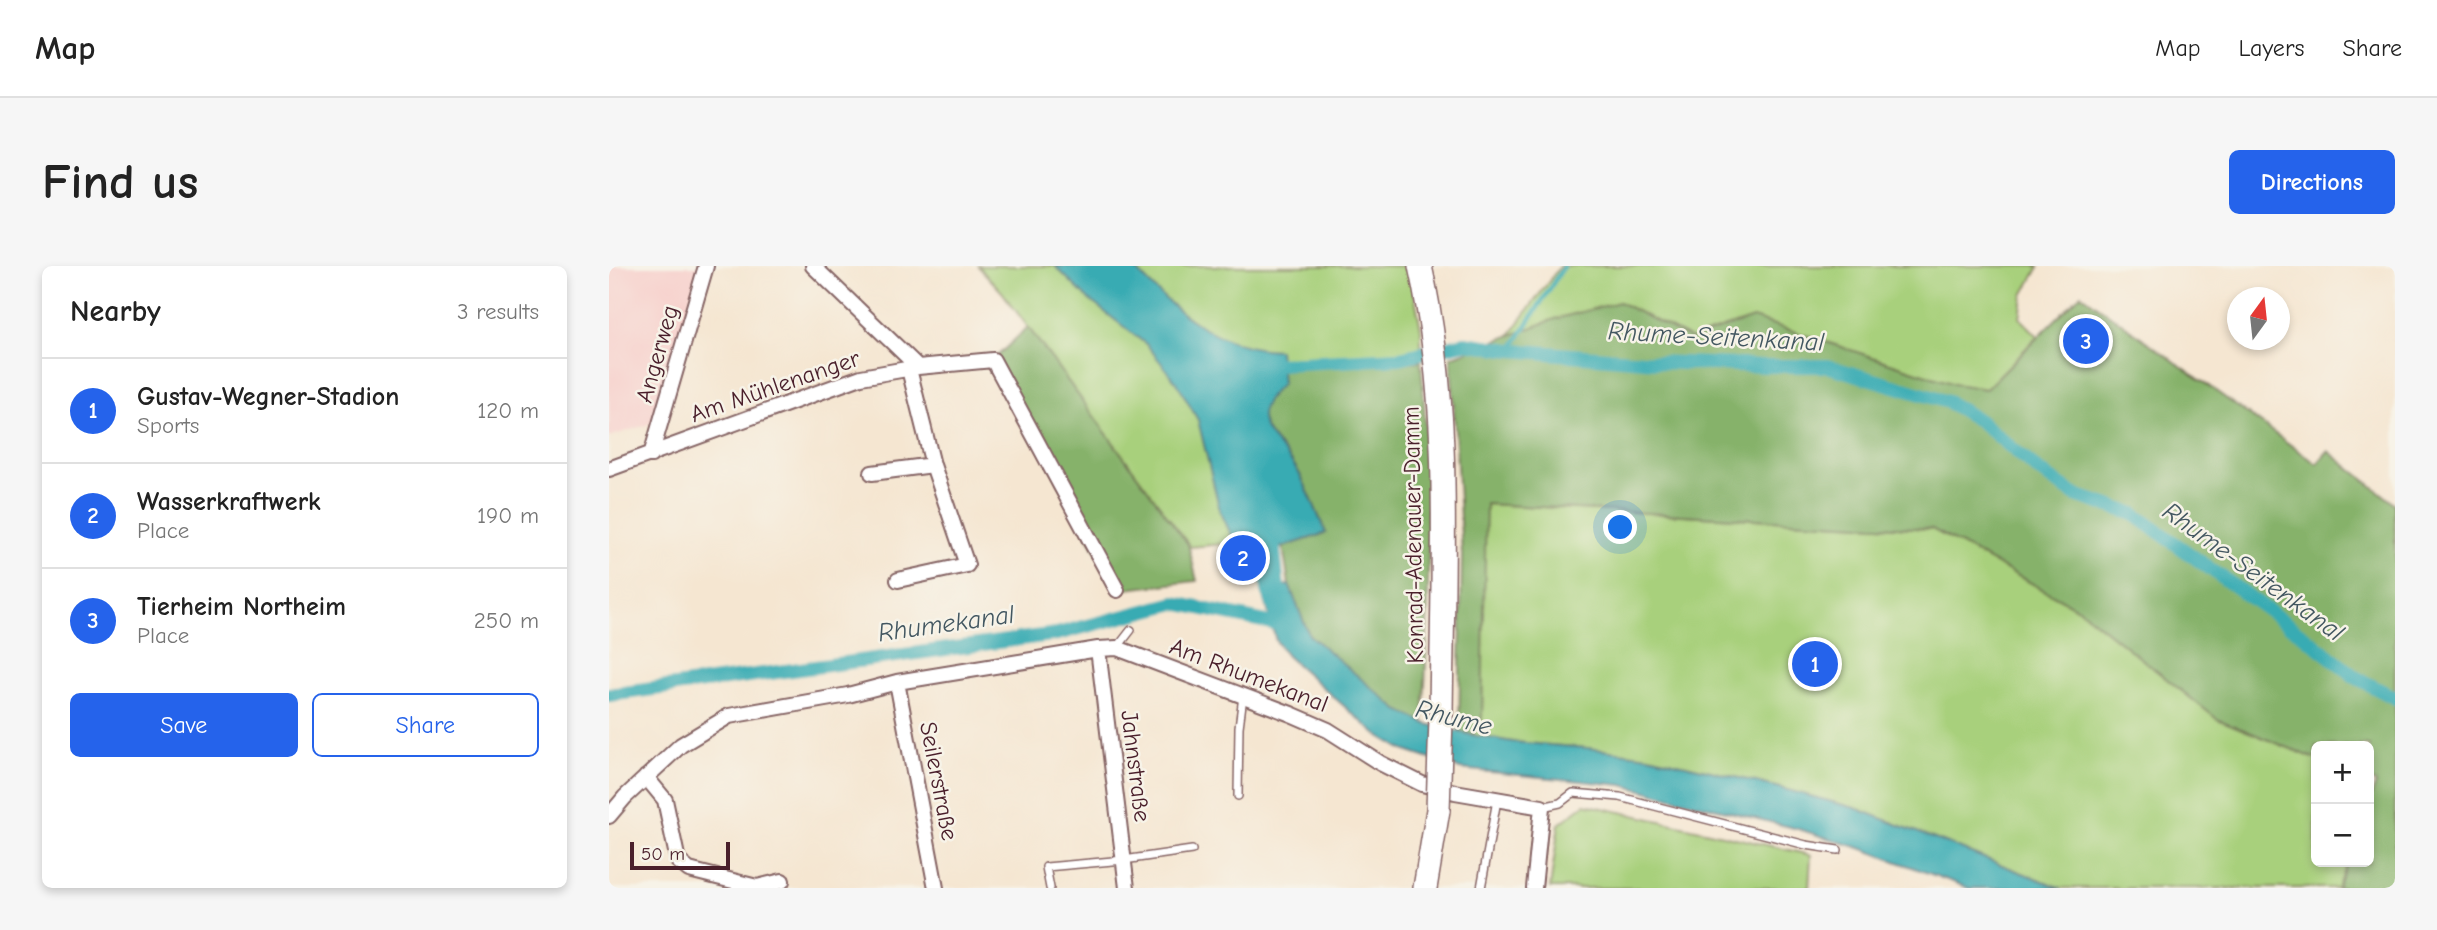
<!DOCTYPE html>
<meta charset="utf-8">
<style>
:root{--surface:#fff;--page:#f6f6f6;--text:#222;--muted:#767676;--line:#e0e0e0;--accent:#2563eb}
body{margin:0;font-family:"Comic Neue",sans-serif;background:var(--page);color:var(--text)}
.controls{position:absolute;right:21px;bottom:21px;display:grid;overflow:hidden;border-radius:10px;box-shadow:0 4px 10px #0003}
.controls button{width:63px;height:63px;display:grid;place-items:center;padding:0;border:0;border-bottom:2px solid var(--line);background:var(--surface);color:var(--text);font:35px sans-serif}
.compass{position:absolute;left:1618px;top:21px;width:63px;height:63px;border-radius:50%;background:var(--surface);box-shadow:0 4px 10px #0003;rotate:15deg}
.scale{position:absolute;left:21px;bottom:18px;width:100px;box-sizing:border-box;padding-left:7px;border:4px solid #4a1f2b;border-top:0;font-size:19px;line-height:24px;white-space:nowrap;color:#4a1f2b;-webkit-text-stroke:5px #f7f3e8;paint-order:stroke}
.you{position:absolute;left:1012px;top:262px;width:24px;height:24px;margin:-18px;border:5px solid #fff;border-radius:50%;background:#1a73e8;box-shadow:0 0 0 10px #1a73e833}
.badge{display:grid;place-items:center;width:46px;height:46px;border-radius:50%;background:var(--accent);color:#fff;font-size:23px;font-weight:700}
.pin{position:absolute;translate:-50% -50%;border:4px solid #fff;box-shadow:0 2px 7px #0006}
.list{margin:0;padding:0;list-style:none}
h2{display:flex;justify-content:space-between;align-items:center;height:91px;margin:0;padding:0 28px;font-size:30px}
h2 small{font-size:23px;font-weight:400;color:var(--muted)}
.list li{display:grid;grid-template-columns:46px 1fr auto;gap:21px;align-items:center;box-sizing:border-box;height:105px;padding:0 28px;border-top:2px solid var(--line)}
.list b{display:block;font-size:26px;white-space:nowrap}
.list p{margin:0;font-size:23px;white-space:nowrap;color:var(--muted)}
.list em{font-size:23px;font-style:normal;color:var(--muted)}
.actions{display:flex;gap:14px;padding:21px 28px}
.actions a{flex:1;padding:16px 0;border:2px solid var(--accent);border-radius:10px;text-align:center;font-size:24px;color:var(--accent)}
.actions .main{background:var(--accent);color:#fff}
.map{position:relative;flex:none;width:1786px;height:622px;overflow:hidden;border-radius:10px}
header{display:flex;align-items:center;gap:42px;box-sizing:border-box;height:98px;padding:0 35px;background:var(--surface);border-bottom:2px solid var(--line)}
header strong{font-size:33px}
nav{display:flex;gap:38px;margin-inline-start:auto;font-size:24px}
.intro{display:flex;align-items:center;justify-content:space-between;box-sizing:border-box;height:168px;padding:0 42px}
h1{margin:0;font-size:49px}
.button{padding:18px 32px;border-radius:10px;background:var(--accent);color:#fff;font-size:24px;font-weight:700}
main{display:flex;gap:42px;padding:0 42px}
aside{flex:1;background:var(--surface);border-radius:10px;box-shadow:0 4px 10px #0003}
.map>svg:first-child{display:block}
</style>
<header>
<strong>Map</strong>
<nav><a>Map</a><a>Layers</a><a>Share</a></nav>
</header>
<div class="intro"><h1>Find us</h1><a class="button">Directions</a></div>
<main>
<aside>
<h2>Nearby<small>3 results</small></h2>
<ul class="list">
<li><span class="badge">1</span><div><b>Gustav-Wegner-Stadion</b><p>Sports</p></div><em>120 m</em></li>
<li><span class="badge">2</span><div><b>Wasserkraftwerk</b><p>Place</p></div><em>190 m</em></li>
<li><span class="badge">3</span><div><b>Tierheim Northeim</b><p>Place</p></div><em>250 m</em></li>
</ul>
<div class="actions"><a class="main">Save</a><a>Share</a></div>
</aside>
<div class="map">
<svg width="1786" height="622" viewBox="0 0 1786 622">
<rect width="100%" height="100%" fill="#f7f3e8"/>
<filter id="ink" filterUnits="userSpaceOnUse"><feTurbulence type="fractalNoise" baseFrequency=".0143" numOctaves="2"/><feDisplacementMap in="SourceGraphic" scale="14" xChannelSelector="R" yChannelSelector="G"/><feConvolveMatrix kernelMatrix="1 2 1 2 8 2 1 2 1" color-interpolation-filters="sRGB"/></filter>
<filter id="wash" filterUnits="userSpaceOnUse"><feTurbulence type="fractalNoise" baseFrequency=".00686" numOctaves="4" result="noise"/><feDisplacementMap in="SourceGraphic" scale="28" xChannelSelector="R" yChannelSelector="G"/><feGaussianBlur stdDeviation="1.57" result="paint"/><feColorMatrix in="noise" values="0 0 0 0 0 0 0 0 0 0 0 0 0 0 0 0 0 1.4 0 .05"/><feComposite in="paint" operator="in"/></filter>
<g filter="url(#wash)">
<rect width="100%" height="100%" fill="#f5e6d1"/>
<path fill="#f7d0cc" d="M0 0H90L46 156 0 171Z"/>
<path fill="#a8d07b" stroke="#797853" stroke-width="2" d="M369 0H800L812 63V95L672 104 689 204 674 281 626 277 581 281 393 26Z
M951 0H1428L1430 1 1414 29 1411 52 1429 70 1377 123 1345 118 1144 52 1082 73 1010 36 916 69H901Z
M876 238 1323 263 1470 343 1608 453 1707 493V596H1738L1728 622H1452L1246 542 1163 520 1040 490 977 482 904 476 863 469 873 453Z
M976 538 1202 589 1200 622H941L950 558Z"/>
<path fill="#86b26b" stroke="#68684b" stroke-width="2" d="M1472 28 1708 198 1719 185 1786 238V622H1728L1738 596H1760V536L1767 517 1760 514V480H1707V493L1608 453 1470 343 1323 263 877 238 873 453 863 469 850 465 853 289 842 91 946 53 1010 36 1082 73 1144 52 1345 118 1377 123Z
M419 61 579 278 588 315 508 324 384 94Z
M812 95C822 216 821 336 814 457L789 444 700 369 680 319 674 281 717 267C708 247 700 226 690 207 672 172 627 158 672 117L671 104Z"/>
<path fill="#39abb3" stroke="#42656f" stroke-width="2" d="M446 0H524C562 43 609 83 670 84L673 118C627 158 672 173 690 207 700 226 708 247 717 267L674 281 626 277 611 245 589 154 568 117 538 79 478 32Z
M680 319 700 369 789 444 818 458 863 469 904 476 978 482 1040 490 1163 520 1246 542 1452 622H1360L1251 582 1189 563 1013 519 851 503 794 484 767 468 678 390 667 375 653 322Z"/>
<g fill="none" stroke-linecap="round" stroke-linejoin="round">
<path stroke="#39abb3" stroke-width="4.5" d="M902 84 955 0"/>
<path stroke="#39abb3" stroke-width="14" d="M653 99 791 92 856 77 902 84 1047 96 1157 100H1218L1339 136 1371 155 1430 205 1466 229 1525 248 1699 373 1746 411 1786 432
M0 429 448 368 566 337 677 360"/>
<path stroke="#39abb3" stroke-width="24" d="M652 248 658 268 664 323 674 352"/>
</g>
</g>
<g filter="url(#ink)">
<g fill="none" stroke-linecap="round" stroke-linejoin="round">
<g stroke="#866565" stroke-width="10">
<path id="lane" d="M508 382 522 364
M629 530 630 461 634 430
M933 541 951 537 964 527 1011 531 1197 579 1229 584
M441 622 437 601 515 594 583 584
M872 622 888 534"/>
</g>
<g stroke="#866565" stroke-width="18">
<path id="street" d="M204 0 309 101
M300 103 324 199
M42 189 97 0
M0 203 252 111 309 101 384 94 508 324
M263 207 324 199 358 299 289 314
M489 383 518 622
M288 416 327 622
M37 511 56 534 69 595 80 604 148 621 173 615
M0 550 16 531 72 479 120 450 239 429 288 416 489 383 508 382 682 448 719 464 771 497 813 518 846 526 933 541 925 622"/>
</g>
<g stroke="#866565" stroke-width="26">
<path id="primary" d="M811 0C844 146 833 304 832 453
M816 622 829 544"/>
</g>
<use href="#lane" stroke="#fff" stroke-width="7"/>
<use href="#street" stroke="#fff" stroke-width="14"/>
<use href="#primary" stroke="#fff" stroke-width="23"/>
<g stroke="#866565" stroke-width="26" stroke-linecap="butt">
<path id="primary-bridge" d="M829 544 832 453"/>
</g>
<use href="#primary-bridge" stroke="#fff" stroke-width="23"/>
</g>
</g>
<g text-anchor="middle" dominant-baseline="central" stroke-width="5" stroke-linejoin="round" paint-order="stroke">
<g font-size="24" fill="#4a1f2b" stroke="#f7f3e8">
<text transform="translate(48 88) rotate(-74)">Angerweg</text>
<text transform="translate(166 120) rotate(-19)">Am Mühlenanger</text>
<text transform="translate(804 269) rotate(-91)">Konrad-Adenauer-Damm</text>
<text transform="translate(640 409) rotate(21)">Am Rhumekanal</text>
<text transform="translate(527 500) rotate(83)">Jahnstraße</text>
<text transform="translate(330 515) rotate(79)">Seilerstraße</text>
</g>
<g font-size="26" font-style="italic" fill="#435761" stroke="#f7f3e8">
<text transform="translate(1107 71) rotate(3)">Rhume-Seitenkanal</text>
<text transform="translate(1644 306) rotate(36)">Rhume-Seitenkanal</text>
<text transform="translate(337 358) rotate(-8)">Rhumekanal</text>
<text transform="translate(845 452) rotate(14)">Rhume</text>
</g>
</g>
</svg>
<div class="controls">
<button>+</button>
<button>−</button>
</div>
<svg class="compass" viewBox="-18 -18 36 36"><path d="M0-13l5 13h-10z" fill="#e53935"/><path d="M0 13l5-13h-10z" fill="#767676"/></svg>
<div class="scale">50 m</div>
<div class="you"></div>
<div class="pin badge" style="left:1206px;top:398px">1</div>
<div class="pin badge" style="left:634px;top:292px">2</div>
<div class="pin badge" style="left:1477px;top:75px">3</div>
</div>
</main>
